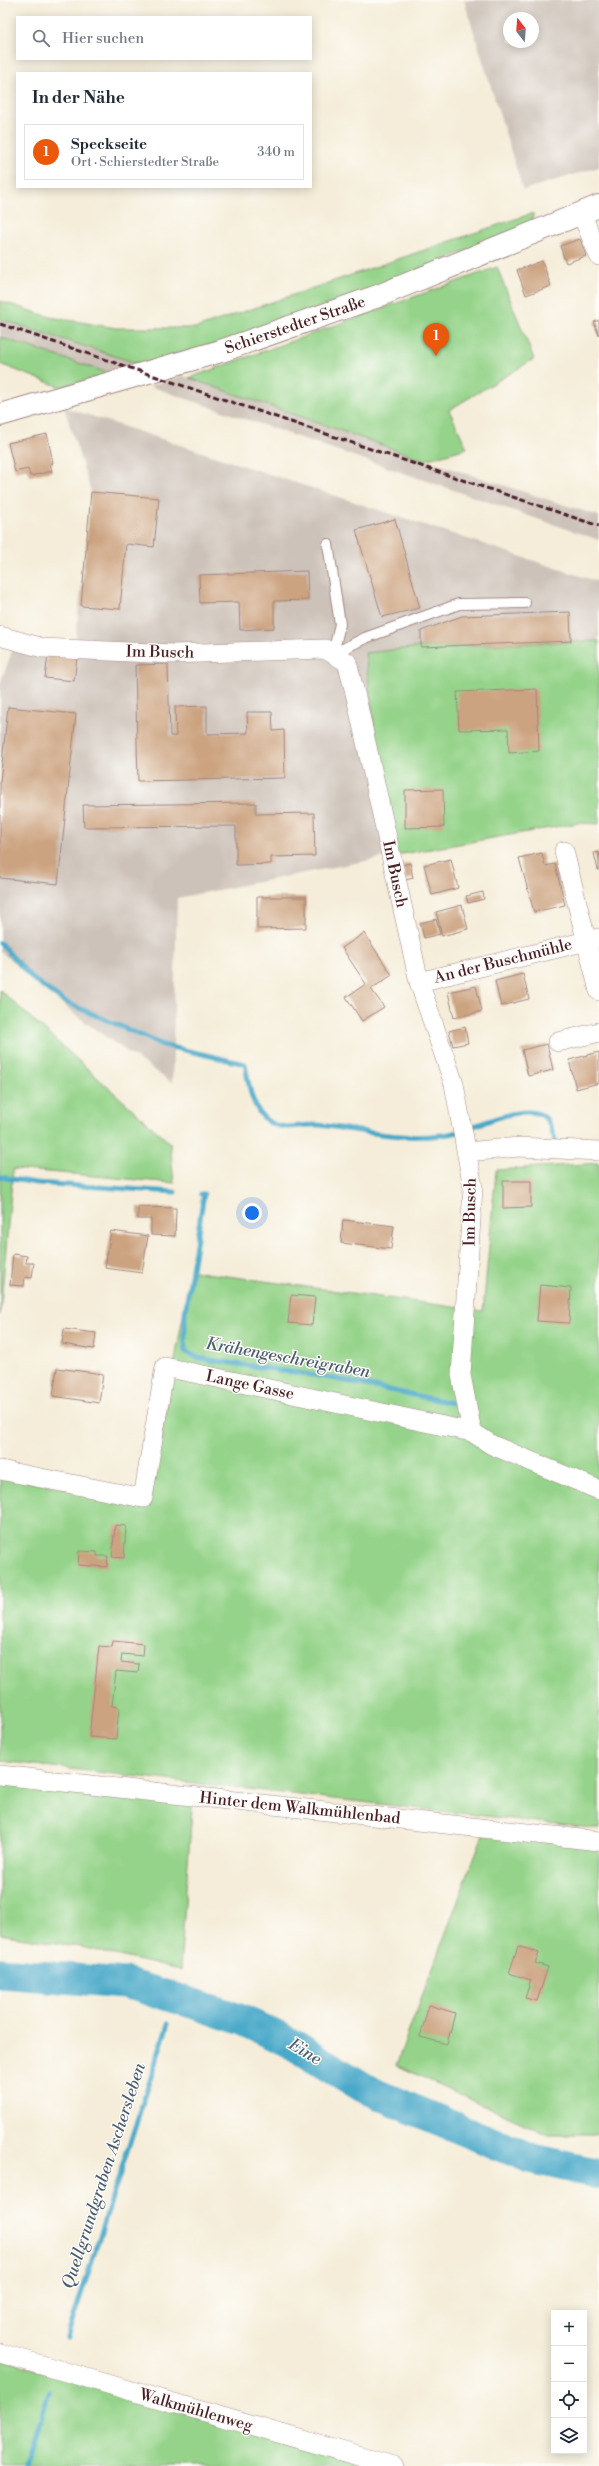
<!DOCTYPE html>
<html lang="de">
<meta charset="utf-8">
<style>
:root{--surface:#fff;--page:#f6f6f7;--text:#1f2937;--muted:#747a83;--line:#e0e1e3;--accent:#ea580c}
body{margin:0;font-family:"Libre Bodoni",serif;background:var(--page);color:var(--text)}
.controls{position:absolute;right:12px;bottom:12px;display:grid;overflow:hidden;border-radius:0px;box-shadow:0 2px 10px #0003}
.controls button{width:36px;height:36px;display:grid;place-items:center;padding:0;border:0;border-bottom:1px solid var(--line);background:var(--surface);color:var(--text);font:20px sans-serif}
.compass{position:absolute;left:503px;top:12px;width:36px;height:36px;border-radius:50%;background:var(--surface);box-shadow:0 2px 10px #0003;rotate:343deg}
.you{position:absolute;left:252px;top:1213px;width:14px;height:14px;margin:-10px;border:3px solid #fff;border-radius:50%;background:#1a73e8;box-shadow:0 0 0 6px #1a73e833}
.badge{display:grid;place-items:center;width:26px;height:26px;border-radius:50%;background:var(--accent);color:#fff;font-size:13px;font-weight:700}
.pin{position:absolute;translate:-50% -33px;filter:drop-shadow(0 1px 2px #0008)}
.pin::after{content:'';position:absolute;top:21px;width:14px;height:12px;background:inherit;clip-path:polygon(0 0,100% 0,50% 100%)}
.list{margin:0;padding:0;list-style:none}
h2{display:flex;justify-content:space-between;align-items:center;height:52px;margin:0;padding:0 16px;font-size:17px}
h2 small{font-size:13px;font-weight:400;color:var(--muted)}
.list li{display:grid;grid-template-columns:26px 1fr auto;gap:12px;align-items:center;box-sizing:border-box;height:56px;margin:0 8px 8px;padding:0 8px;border:1px solid var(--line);border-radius:0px}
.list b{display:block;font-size:15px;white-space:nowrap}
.list p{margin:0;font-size:13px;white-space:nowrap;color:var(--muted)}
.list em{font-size:13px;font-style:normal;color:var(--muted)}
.icon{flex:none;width:22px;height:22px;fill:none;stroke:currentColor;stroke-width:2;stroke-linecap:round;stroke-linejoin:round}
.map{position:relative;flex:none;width:599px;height:2466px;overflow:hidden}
.search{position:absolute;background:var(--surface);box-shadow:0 2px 10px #0003;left:16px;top:16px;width:296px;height:44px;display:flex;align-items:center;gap:10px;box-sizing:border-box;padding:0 14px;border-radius:0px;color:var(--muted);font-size:15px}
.panel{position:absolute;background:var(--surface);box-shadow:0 2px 10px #0003;left:16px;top:72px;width:296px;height:116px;border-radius:0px}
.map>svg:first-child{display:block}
</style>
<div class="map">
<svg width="599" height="2466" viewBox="0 0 599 2466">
<rect width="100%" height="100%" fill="#fdfcf7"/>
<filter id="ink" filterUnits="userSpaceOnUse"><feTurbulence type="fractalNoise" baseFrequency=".025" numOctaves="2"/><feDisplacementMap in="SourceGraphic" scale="8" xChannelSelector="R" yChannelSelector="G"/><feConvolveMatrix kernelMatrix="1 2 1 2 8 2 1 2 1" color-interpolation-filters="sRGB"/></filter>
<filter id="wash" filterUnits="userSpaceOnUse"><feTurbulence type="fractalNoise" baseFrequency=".012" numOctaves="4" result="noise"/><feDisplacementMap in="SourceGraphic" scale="16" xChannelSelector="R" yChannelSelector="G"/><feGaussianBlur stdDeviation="0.9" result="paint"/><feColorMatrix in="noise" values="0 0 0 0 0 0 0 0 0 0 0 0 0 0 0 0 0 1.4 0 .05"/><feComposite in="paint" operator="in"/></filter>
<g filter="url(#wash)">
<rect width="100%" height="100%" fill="#f5edd9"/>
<path fill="#cdc2b9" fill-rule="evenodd" d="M464 0H599V167L523 190ZM509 18H533V42H509Z
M0 319 68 342 142 365 111 374 0 337Z
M183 376 425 460 599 516V540L149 386Z
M64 407 599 582V641L421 647 365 653 391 856 177 898 172 1083 79 1018 0 951V684L16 640 80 649 76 635 91 492Z"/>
<path fill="#94d389" stroke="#6f795a" d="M533 213V222L383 286 198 350 142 365 0 319V301L50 317 116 328H196Z
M497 267 534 359 449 410 467 448 425 460 189 378Z
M0 337 111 374 60 387 0 364Z
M599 641V824L578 823 391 856 365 653 421 647Z
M0 990 170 1143 174 1183 13 1169 0 1315Z
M599 1163V1829L0 1761V1476L149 1504 191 1271 483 1311 496 1170Z
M0 1775 193 1796 180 1970 81 1947 0 1934Z
M485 1829 599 1841V2134H546L396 2065Z
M0 2359 371 2466H0Z"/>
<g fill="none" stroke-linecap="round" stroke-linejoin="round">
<path stroke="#4aa9c9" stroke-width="5" d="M0 943 33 979 63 1001 163 1045 245 1064C249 1084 251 1110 269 1122 285 1131 297 1125 314 1125 326 1124 340 1129 353 1130 388 1136 425 1140 459 1132
M466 1129C484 1123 534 1100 547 1120 552 1127 554 1138 557 1146
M0 1177 36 1183 175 1192
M201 1194H204L185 1313V1351L198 1358 331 1378 452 1403
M67 2338 168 2024
M27 2466 49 2392"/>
<path stroke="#4aa9c9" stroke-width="31" d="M0 1973 125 1983 195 2004 242 2020 289 2042 371 2092 530 2158 599 2174"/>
</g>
<g id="blocks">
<path fill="#cca380" d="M580 239 586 256 566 263 560 246Z
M542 261 551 286 526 295 517 270Z
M599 320V336L594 322Z
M47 434 53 463 50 464 52 471 30 476 28 469 15 472 8 443Z
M91 492 159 498 154 547 126 544 120 609 81 606Z
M395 519 420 608 382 617 356 530Z
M307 571 308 600 274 601V628L240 630 239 602 200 603 199 575Z
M570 612 571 641 421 647V631L462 616Z
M48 655 77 658 74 681 45 678Z
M168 664 170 736H176L175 707 207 706V734L248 733 247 712H272L273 731 284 730 285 778 138 781 135 665Z
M537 689 539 751 509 753 508 729 459 730 457 692Z
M8 707 76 714 58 884 0 878V782Z
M443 789 444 827 405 828V790Z
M256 803V814L314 813 315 856 271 857V864L236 865V826L84 827 83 805Z
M599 852V870H598L594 853Z
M542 853 545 866 555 864 565 905 534 912 519 858Z
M451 859 458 888 432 895 424 865Z
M410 863 413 878 406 880 402 865Z
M483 892 484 899 468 903 466 896Z
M257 897H306V928L257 929Z
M462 905 468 929 442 936 436 912Z
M436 919 440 934 424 938 420 923Z
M364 933 392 975 371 989 384 1007 362 1021 346 997 366 984 342 948Z
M523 974 529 999 501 1006 495 981Z
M476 986 482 1011 454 1018 448 992Z
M465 1027 468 1043 453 1046 449 1031Z
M547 1044 553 1070 528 1076 522 1050Z
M599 1052V1083L576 1089 569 1060Z
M503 1181H531V1207L503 1208Z
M138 1207 176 1208 175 1236 151 1235V1219H138Z
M343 1220 394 1226 391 1249 341 1243Z
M111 1231 148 1236 142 1273 105 1268Z
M13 1254 27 1256 26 1263H34L32 1278 25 1277 24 1286 10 1285Z
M540 1285 571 1288 569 1323 537 1321Z
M291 1295 315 1297 312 1325 288 1323Z
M64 1329 96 1333 94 1349 62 1344Z
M57 1368 103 1374 99 1403 53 1396Z
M115 1525 126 1526 124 1558 112 1557Z
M79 1551 97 1552V1556H108L107 1567 78 1565Z
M113 1641 144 1644 143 1656 122 1654 121 1662 139 1664 138 1673 116 1671 112 1706 119 1707 116 1739 89 1737 99 1646 112 1647Z
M518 1946 539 1953 535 1963 548 1967 537 2001 525 1998 531 1980 509 1973Z
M429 2005 455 2013 447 2044 420 2037Z"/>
</g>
</g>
<g filter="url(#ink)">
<use href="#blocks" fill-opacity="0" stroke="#a08682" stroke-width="1"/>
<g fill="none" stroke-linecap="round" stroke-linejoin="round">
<g stroke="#a08682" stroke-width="12">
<path id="service" d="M328 544 340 624 333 654
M333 654 365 638 459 604 525 603"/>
</g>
<g stroke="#a08682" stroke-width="20">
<path id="minor" d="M581 212 599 256
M0 636 43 648 173 654 325 649 347 662 356 697 419 982 454 1084 473 1188 461 1375 472 1432
M564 851 599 991
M419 982 599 938
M558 1042 599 1032
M467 1152 519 1147 599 1151
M0 1470 143 1498 165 1367 472 1432 492 1445 599 1490
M0 1775 599 1841
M0 2353 393 2466"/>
</g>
<g stroke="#a08682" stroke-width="24">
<path id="tertiary" d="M0 415 221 351 378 296 599 206"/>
</g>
<use href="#service" stroke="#fff" stroke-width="10"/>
<use href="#minor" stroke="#fff" stroke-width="19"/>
<use href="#tertiary" stroke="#fff" stroke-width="22"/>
<path stroke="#4a1f2b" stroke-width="3" stroke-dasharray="6 3" stroke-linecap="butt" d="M0 324 599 526"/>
</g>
</g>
<g text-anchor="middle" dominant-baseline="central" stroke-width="3" stroke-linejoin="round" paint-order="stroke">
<g font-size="16" fill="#4a1f2b" stroke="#fdfcf7">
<text transform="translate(295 325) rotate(-19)">Schierstedter Straße</text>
<text transform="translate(160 652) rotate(1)">Im Busch</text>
<text transform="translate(395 874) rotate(78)">Im Busch</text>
<text transform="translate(503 961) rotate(-14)">An der Buschmühle</text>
<text transform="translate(470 1212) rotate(-89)">Im Busch</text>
<text transform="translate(250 1385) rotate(12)">Lange Gasse</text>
<text transform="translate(300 1808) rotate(6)">Hinter dem Walkmühlenbad</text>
<text transform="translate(196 2410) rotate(16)">Walkmühlenweg</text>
</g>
<g font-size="17" font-style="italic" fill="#4a5d72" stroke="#fdfcf7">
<text transform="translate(288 1358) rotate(10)">Krähengeschreigraben</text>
<text transform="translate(305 2052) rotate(31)">Eine</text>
<text transform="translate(104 2176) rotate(-72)">Quellgrundgraben Aschersleben</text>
</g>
</g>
</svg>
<div class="controls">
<button>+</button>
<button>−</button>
<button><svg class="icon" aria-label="locate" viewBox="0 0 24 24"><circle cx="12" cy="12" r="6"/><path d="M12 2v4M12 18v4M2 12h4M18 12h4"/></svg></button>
<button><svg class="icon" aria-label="layers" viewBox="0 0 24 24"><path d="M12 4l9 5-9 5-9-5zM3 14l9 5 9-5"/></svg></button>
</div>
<svg class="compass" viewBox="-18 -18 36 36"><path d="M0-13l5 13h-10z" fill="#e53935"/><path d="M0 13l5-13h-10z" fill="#747a83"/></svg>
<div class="you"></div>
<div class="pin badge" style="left:436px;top:356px">1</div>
<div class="search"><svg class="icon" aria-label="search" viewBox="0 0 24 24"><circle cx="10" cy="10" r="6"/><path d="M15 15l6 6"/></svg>Hier suchen</div>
<section class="panel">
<h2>In der Nähe<small></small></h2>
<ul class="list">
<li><span class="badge">1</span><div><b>Speckseite</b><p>Ort · Schierstedter Straße</p></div><em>340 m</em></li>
</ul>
</section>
</div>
